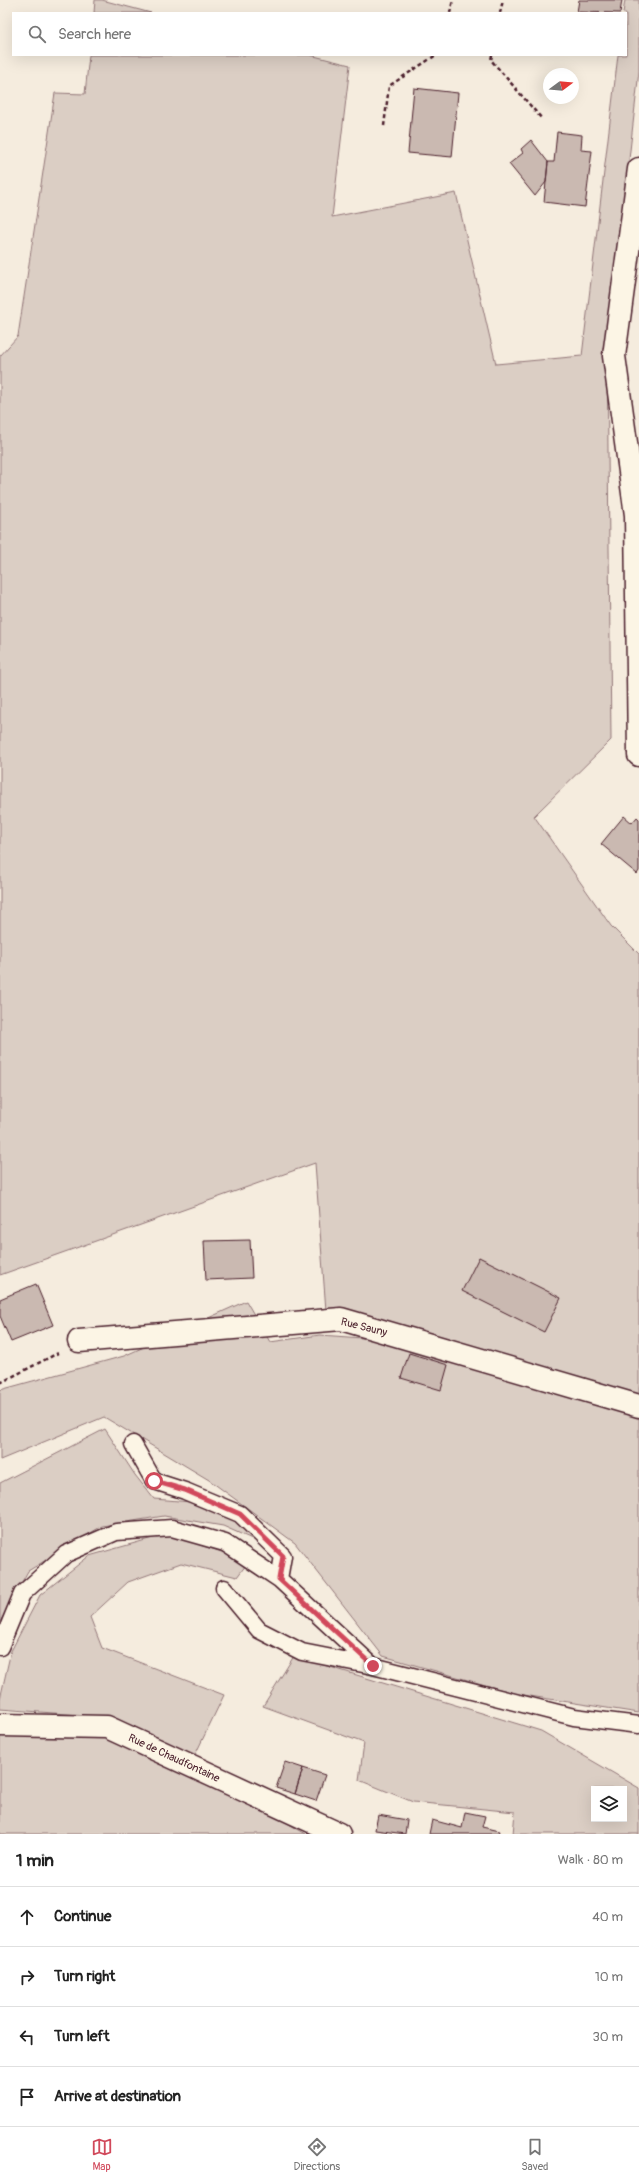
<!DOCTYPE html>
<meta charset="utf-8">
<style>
:root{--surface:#fff;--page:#f6f6f6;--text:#222;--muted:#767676;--line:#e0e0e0;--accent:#d1495b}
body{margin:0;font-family:Pangolin,sans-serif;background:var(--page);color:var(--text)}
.controls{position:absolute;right:12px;bottom:12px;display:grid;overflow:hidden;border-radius:0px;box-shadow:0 4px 16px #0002}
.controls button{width:36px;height:36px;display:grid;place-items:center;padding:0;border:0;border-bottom:1px solid var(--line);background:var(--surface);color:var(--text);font:20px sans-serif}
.compass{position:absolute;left:543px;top:68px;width:36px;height:36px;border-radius:50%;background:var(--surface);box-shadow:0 4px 16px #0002;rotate:74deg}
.stop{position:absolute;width:12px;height:12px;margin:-9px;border:3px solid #d1495b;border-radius:50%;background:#fff}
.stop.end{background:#d1495b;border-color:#fff;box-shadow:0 1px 4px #0008}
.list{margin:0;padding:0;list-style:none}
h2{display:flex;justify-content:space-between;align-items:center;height:52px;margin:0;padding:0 16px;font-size:17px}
h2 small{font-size:13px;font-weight:400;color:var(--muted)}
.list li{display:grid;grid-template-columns:26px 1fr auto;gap:12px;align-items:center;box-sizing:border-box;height:60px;padding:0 16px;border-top:1px solid var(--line)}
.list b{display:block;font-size:15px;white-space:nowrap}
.list em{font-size:13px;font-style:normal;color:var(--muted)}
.icon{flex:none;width:22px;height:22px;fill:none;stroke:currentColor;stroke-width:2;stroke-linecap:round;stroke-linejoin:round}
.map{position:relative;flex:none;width:639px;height:1834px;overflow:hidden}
.search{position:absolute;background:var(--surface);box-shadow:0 4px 16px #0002;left:12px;right:12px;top:12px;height:44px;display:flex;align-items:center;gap:10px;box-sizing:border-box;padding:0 14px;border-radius:0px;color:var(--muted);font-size:15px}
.sheet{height:292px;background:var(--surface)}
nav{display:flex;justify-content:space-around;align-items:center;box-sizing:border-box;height:56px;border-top:1px solid var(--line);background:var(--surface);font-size:11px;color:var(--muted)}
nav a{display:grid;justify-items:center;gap:2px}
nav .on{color:var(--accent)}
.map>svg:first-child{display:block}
</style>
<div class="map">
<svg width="639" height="1834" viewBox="0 0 639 1834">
<rect width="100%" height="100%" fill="#f5ecde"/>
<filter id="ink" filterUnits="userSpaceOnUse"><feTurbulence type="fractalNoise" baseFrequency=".025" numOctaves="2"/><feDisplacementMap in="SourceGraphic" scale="8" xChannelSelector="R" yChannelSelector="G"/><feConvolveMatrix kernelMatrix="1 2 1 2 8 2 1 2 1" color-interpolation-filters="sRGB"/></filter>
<g filter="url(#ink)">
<path fill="#dbcec4" stroke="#927678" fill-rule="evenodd" d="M95 0H102L151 13H94Z
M625 0H639V71L607 354 611 740 534 816 611 926 639 954V1713L517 1694 383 1656 295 1543 209 1480 104 1417 0 1460V1390L124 1356 246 1301 270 1342 320 1335 376 1339 326 1311 315 1163 0 1275V356L18 336 55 93 85 94 89 55H310L350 65 332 217 456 193 496 364 582 356 618 55H626V13H623Z
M105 1429 135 1475 154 1499 204 1503 240 1521 270 1547 223 1526 164 1516 102 1526 28 1571 0 1622V1483Z
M167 1534 249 1561 237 1577 181 1563 128 1582 90 1617 102 1648 224 1695 195 1755 107 1717 0 1709V1699L11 1651 40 1595 89 1556Z
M294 1656 541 1731 639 1788V1834H513L515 1812 413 1802 359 1780 364 1743 263 1706ZM594 1789H624V1819H594Z
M0 1734H100L236 1793 306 1834H0Z"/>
<path fill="#cab9b1" stroke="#4a1f2b" d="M579 0H622L620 13 577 12Z
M414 88 458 93 452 157 408 153Z
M557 132 582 135 581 150 592 151 585 207 544 202 548 162H554Z
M531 140 548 162 546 182 535 196 509 164 523 153 521 149Z
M624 816 632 823 637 817 639 819V871L637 874 601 844Z
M250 1240 252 1278 206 1280 204 1241Z
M479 1257 561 1298 544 1332 462 1291Z
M36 1284 53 1325 11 1342 0 1316V1299Z
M409 1353 448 1365 441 1390 401 1378Z
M285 1762 303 1768 295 1794 276 1788Z
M303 1768 325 1775 316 1801 295 1794Z
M465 1812 485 1816 482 1827 500 1831 499 1834H429L432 1820 462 1828Z
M378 1815 407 1820 405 1834 375 1830Z"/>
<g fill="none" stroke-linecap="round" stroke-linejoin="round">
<g stroke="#4a1f2b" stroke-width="19">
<path id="service" d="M133 1444 154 1481 185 1491 240 1514 283 1556 279 1579
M224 1588 259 1630 302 1652 373 1666 574 1717 639 1725
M0 1647 22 1594 66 1554 116 1532 172 1528 225 1543 279 1579 373 1666"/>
</g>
<g stroke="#4a1f2b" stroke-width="25">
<path id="minor" d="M639 169 614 356 636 515 639 755
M79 1341 341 1319 639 1406"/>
</g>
<g stroke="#4a1f2b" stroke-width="25">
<path id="tertiary" d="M0 1725 107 1727 339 1834"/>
</g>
<path stroke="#4a1f2b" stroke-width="2.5" stroke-dasharray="4 3" stroke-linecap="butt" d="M450 13 453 0
M500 13 503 0
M492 55 491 60 542 119
M384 126 389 86 436 55
M0 1383 58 1353"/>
<use href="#service" stroke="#fcf5e5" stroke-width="16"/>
<use href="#minor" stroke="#fcf5e5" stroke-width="22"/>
<use href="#tertiary" stroke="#fcf5e5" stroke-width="22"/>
</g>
</g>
<g fill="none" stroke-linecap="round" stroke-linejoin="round" filter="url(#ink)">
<path stroke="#d1495b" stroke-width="5" d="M154 1481 185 1490 240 1514 283 1556 279 1579 373 1666"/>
</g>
<g text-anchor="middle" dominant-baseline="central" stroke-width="3.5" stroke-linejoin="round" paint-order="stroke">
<g font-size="11" fill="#4a1f2b" stroke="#fcf5e5">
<text transform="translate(364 1327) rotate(14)">Rue Sauny</text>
<text transform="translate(174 1758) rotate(25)">Rue de Chaudfontaine</text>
</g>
</g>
</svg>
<div class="controls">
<button><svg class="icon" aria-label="layers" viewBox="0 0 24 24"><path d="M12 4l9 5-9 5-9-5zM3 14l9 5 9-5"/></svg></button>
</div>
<svg class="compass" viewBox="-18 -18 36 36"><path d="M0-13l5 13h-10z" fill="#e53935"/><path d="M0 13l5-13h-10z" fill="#767676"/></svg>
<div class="stop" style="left:154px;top:1481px"></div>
<div class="stop end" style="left:373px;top:1666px"></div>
<div class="search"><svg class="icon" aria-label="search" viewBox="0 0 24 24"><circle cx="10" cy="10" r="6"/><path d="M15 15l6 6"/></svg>Search here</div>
</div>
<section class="sheet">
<h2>1 min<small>Walk · 80 m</small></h2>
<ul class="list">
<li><svg class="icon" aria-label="ahead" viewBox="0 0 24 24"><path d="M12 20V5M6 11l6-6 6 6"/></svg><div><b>Continue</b></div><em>40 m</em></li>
<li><svg class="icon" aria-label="right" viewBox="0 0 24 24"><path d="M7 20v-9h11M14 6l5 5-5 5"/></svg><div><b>Turn right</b></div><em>10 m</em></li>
<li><svg class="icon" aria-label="left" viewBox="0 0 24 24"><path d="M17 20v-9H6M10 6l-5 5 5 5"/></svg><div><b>Turn left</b></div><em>30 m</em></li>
<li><svg class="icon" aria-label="arrive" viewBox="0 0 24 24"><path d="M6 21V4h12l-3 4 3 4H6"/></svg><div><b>Arrive at destination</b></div></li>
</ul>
</section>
<nav>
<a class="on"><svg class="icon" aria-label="map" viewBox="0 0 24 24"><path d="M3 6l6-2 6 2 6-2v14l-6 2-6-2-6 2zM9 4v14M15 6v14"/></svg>Map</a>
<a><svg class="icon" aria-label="directions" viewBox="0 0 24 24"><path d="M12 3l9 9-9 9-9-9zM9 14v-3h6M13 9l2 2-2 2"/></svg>Directions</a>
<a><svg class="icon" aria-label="saved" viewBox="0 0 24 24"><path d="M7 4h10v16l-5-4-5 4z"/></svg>Saved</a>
</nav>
